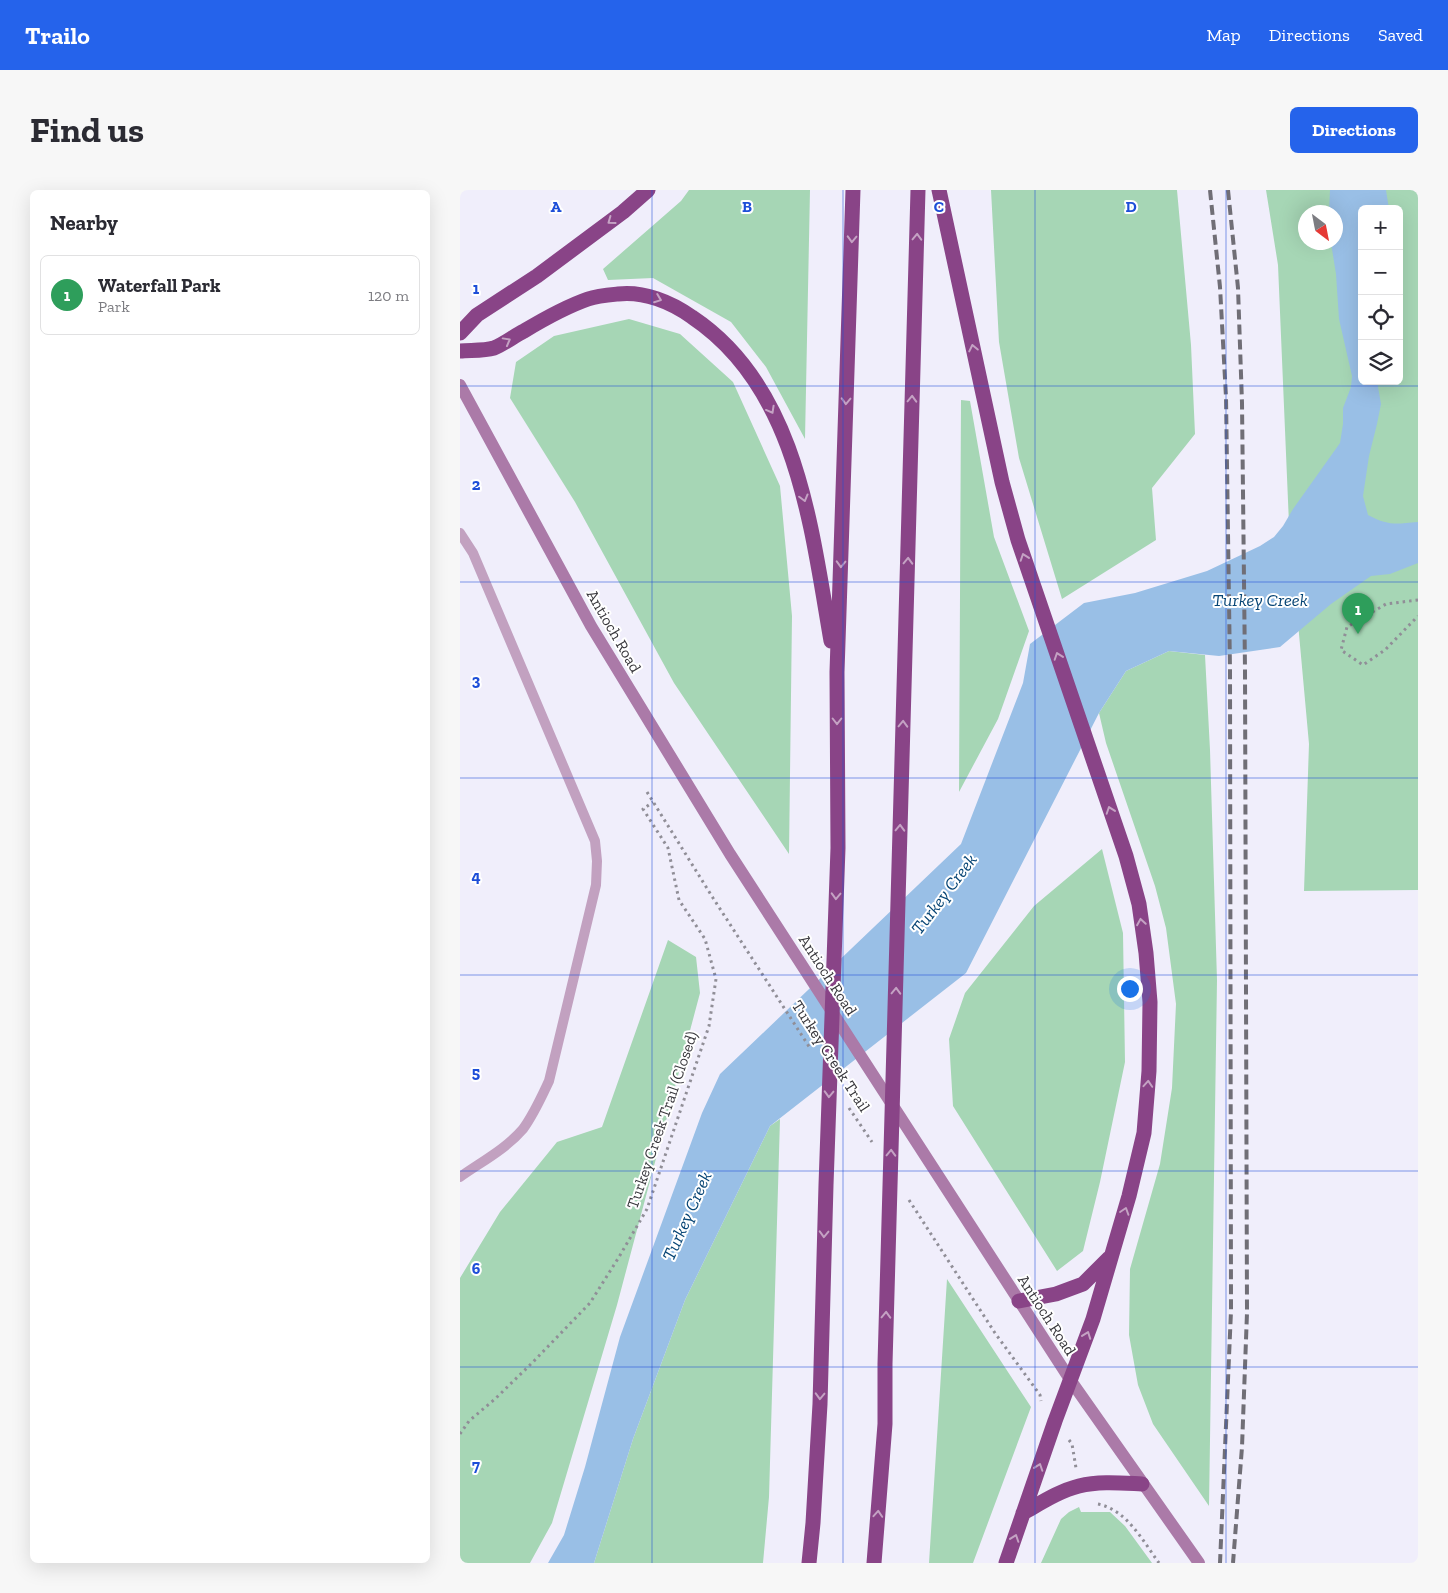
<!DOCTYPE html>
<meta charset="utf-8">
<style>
:root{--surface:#fff;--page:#f7f7f7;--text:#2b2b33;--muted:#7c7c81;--line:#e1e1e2;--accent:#2563eb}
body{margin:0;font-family:"Zilla Slab",serif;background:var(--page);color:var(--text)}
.controls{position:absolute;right:15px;top:15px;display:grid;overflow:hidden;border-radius:8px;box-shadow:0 5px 20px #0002}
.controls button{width:45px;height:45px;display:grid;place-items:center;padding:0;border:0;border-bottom:1px solid var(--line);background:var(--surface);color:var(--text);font:25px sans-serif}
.compass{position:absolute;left:838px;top:15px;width:45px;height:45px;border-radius:50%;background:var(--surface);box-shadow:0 5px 20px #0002;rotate:148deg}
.you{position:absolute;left:669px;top:798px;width:18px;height:18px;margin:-12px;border:4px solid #fff;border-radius:50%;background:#1a73e8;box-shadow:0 0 0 8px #1a73e833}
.badge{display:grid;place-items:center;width:32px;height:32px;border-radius:50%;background:var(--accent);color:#fff;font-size:16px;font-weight:700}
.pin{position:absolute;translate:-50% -41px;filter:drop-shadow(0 1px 2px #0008)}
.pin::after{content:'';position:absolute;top:26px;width:18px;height:15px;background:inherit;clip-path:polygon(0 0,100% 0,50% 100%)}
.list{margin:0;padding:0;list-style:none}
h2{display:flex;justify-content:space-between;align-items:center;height:65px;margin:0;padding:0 20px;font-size:21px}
h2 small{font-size:16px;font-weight:400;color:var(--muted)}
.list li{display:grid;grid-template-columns:32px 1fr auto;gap:15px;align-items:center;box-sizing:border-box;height:80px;margin:0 10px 10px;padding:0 10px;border:1px solid var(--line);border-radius:8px}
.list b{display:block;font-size:19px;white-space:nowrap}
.list p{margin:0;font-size:16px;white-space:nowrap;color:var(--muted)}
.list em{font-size:16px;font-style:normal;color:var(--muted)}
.icon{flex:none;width:28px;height:28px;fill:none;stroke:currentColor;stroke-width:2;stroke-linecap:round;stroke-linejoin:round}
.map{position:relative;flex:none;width:958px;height:1373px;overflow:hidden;border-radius:8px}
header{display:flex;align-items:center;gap:30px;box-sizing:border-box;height:70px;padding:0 25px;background:var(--accent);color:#fff}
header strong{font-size:24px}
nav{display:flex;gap:28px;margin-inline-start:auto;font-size:18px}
.intro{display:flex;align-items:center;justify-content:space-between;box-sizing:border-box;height:120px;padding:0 30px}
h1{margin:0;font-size:35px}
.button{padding:12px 22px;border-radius:8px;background:var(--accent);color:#fff;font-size:18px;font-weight:700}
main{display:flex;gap:30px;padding:0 30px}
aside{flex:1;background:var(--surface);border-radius:8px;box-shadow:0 5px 20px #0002}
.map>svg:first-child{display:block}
</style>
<header>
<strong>Trailo</strong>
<nav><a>Map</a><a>Directions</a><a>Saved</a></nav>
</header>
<div class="intro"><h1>Find us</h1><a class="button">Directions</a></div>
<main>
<aside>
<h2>Nearby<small></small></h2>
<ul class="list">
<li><span class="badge" style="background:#2e9e5b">1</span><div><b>Waterfall Park</b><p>Park</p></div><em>120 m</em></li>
</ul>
</aside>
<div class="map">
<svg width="958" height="1373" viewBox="0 0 958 1373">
<rect width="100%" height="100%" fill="#f0eefb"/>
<path fill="#a6d6b5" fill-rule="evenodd" d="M229 0H350L345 249 306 177 271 132 193 88 148 90 143 79 221 11Z
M531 0H717L731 155 735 244 692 298 696 350 602 409 559 268 539 152Z
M806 0H958V700L844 701 849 554 829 334 818 75ZM902 19H939V191H902ZM846 22H876V52H846Z
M169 129 220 144 273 192 320 296 332 426 329 664 214 493 115 312 50 208 56 172 94 146Z
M501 210 510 211 534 347 569 441 538 529 499 602Z
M709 461 745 465 750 560 757 790 749 1316 693 1234 678 1195 669 1145 670 1079 700 974 712 898 716 814 706 738 695 696 646 553 639 523 666 481Z
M642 659 663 743 665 872 640 992 623 1061 597 1081 493 916 489 849 505 803 574 716Z
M208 750 236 767 240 803 157 1115 92 1333 70 1373H0V1088L40 1022 97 952 142 937Z
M320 929 309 1307 303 1373H134L173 1249 225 1110 310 936Z
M487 1089 571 1217 513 1373H469Z
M619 1317 621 1322H650L665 1336 692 1373H581L601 1329 609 1322Z"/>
<path fill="#99bfe6" d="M870 0H926L929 19H902V191H917L921 214 917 234 909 266 903 306 908 325C929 336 935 334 958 332V373L930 384 911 386 871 414 820 457 759 466 709 461 666 481 639 523 506 783 310 936 225 1110 173 1249 134 1373H88L104 1345 125 1277 160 1147 242 923 260 884 501 654 563 493 570 454 624 413 675 403 747 381 800 356 814 347 823 336 833 319 880 253 883 234V218L891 197 892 186 879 129 876 84 871 53 876 52V22H869Z"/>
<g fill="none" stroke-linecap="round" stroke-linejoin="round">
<path stroke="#908e97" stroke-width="3" stroke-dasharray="2.5 4" stroke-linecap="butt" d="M958 410 926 414 887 437 881 460 903 475 925 460 958 426
M187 602 253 708 350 858
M389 918 412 952
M449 1010 535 1143 580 1205 581 1211
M0 1244 9 1231 35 1209 73 1172 130 1113 159 1067 187 1019 249 836 256 789 245 749 219 710 208 658 183 619 193 612
M609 1250 612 1254 616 1278
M638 1314C667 1320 683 1351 699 1373"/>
<path stroke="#c2a1c0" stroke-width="10" d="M0 343 13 363 135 651 137 671 136 695 89 891C81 908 74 924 63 939 46 959 21 972 0 987"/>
<path stroke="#ab7aa8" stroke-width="12" d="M0 195 131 436 270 664 611 1191 739 1373"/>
<path stroke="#894487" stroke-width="15" d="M479 0 542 292 558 350 666 666 679 714 686 763 690 812 689 881 684 943 669 1006 633 1129 595 1231 546 1373
M0 143 17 125 77 86 163 22 188 0
M0 161C10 160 24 161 34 158 44 154 54 146 64 141 84 129 105 117 128 109 137 106 148 105 158 104 184 101 211 112 232 127 337 197 351 336 371 451
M559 1111 596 1104 623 1094 649 1068
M563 1323C581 1313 599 1301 619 1296 639 1291 661 1293 682 1294
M349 1373 353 1333 360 1214 366 995 378 658 377 482 393 0
M414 1373 425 1234V1174L458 0"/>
<path stroke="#706e76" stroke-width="4" stroke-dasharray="10 5" stroke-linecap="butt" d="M750 0 760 97 766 207 770 480 771 1121 760 1373
M768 0 778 98 782 213 785 480 787 1123 782 1257 773 1373"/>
</g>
<defs><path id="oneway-chevron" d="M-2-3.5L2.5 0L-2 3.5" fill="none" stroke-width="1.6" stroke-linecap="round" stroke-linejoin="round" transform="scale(1.25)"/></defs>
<g stroke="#c4a2c3">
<use href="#oneway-chevron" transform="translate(151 31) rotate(144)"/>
<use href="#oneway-chevron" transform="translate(457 47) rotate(-88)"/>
<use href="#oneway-chevron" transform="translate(392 49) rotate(92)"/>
<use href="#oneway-chevron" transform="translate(198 109) rotate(21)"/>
<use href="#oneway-chevron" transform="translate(47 151) rotate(-29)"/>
<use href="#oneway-chevron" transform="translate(513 158) rotate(-102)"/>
<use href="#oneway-chevron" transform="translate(452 209) rotate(-88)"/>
<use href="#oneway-chevron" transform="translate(386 211) rotate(92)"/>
<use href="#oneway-chevron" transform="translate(311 220) rotate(61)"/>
<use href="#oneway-chevron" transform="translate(344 308) rotate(75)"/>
<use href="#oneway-chevron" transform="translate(564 367) rotate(-109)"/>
<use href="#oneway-chevron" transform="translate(448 371) rotate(-88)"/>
<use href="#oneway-chevron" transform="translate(381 374) rotate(92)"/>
<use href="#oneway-chevron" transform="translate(598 466) rotate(-109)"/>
<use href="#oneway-chevron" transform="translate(377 531) rotate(90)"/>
<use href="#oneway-chevron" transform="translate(443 534) rotate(-88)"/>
<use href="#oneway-chevron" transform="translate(650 620) rotate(-109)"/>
<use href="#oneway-chevron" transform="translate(440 638) rotate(-88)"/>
<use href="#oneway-chevron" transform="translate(376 706) rotate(92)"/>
<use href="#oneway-chevron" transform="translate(681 732) rotate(-99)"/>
<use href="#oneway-chevron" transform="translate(436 801) rotate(-88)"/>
<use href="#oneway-chevron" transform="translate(688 894) rotate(-86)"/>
<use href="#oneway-chevron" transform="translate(369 904) rotate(92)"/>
<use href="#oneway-chevron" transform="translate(431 963) rotate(-88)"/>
<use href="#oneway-chevron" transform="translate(665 1021) rotate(-72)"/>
<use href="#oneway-chevron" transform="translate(364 1044) rotate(92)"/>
<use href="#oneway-chevron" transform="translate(426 1125) rotate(-88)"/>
<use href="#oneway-chevron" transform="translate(627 1145) rotate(-70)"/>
<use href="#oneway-chevron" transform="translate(360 1206) rotate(92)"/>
<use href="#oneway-chevron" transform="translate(579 1277) rotate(-71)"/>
<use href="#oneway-chevron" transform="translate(418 1324) rotate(-86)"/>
<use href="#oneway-chevron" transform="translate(555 1348) rotate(-71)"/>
</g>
<path fill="none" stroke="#1d4ed8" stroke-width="1" stroke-opacity="0.55" d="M192 0V1373M383 0V1373M575 0V1373M766 0V1373M0 196H958M0 392H958M0 588H958M0 785H958M0 981H958M0 1177H958"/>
<g text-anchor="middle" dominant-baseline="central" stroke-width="4" stroke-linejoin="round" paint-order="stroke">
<g font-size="16" fill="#37363b" stroke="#fff">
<text transform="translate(154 441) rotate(60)">Antioch Road</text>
<text transform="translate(368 785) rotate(57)">Antioch Road</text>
<text transform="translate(371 866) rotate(57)">Turkey Creek Trail</text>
<text transform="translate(202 930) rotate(-71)">Turkey Creek Trail (Closed)</text>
<text transform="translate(587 1125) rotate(57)">Antioch Road</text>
</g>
<g font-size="18" font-style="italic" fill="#074575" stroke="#fff">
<text x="800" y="410">Turkey Creek</text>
<text transform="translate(484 704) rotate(-53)">Turkey Creek</text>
<text transform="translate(227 1026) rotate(-66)">Turkey Creek</text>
</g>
</g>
<g font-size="16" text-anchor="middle" font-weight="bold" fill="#1d4ed8" stroke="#fff" stroke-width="4" stroke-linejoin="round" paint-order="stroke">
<text x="96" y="22">A</text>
<text x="287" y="22">B</text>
<text x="479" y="22">C</text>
<text x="671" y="22">D</text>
<text x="16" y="104">1</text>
<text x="16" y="300">2</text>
<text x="16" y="496">3</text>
<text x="16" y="692">4</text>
<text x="16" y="888">5</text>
<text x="16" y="1084">6</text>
<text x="16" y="1281">7</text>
</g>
</svg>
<div class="controls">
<button>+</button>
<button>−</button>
<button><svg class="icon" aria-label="locate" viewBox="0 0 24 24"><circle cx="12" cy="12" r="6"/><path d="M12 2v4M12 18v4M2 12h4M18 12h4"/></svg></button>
<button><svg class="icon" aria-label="layers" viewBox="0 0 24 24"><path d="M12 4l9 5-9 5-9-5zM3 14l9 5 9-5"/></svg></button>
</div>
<svg class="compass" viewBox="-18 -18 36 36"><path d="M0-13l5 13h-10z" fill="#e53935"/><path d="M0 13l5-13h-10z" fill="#7c7c81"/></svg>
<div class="you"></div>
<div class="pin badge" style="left:898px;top:444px;background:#2e9e5b">1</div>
</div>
</main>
